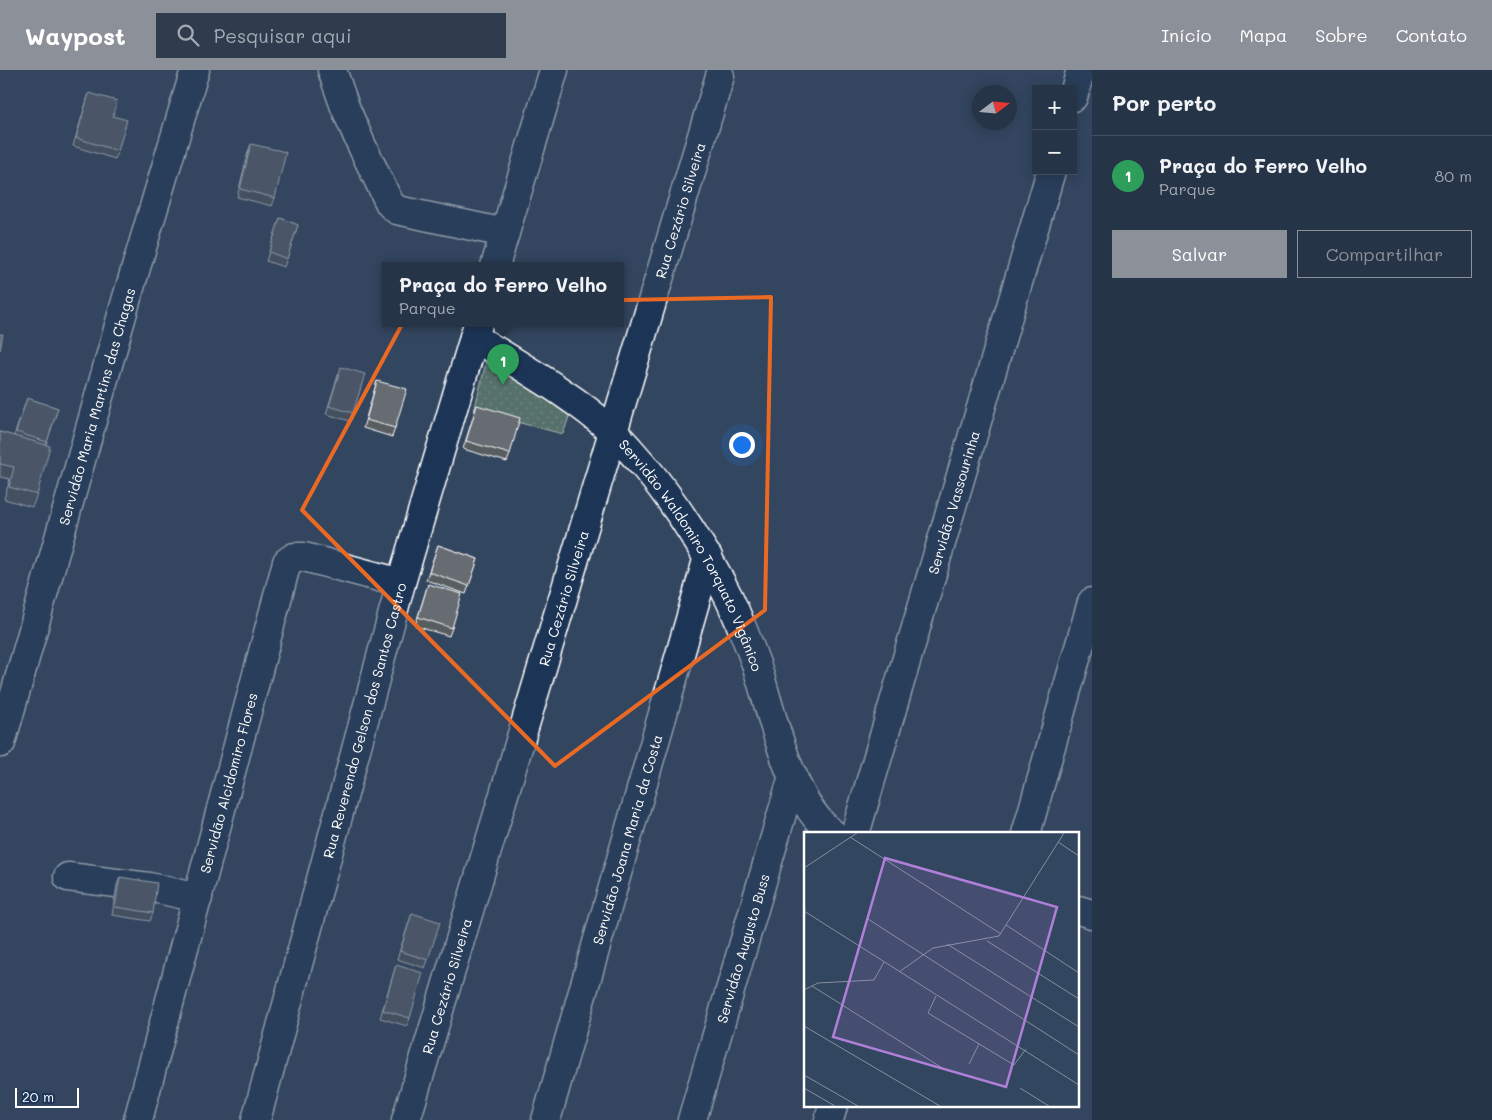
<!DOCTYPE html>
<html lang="pt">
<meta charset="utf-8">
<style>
:root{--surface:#263447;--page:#2e3c4e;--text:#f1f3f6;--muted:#a4aab4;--line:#424f60;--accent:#8c9099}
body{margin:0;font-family:Mali,sans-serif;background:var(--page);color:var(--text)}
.controls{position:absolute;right:15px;top:15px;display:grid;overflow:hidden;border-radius:0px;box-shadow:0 2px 12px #0003}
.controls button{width:45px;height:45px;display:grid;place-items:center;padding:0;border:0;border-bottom:1px solid var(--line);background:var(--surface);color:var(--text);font:25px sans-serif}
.compass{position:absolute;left:972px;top:15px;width:45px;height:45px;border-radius:50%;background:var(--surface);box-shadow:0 2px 12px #0003;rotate:74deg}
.scale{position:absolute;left:15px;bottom:12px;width:64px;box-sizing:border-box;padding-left:5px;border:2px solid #fff;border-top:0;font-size:14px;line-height:18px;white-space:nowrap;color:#fff;-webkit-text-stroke:4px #1d3557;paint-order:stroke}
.you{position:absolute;left:741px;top:374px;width:18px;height:18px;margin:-12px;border:4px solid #fff;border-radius:50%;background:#1a73e8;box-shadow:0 0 0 8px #1a73e833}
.badge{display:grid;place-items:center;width:32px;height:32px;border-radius:50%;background:var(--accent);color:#fff;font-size:16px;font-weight:700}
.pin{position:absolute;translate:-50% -41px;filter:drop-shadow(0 1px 2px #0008)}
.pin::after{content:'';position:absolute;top:26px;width:18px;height:15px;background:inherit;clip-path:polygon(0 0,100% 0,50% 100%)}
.popup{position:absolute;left:382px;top:192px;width:242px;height:65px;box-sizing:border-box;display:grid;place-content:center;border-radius:0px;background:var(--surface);filter:drop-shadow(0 1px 4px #0005);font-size:16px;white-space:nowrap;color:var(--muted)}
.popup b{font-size:19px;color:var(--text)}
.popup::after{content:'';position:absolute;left:50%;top:100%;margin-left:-10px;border:10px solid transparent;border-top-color:var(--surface)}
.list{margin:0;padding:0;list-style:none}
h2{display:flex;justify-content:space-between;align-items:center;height:65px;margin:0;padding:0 20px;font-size:21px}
h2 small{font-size:16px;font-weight:400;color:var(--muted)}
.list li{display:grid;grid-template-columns:32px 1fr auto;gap:15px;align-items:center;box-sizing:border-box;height:80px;padding:0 20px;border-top:1px solid var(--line)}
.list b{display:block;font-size:19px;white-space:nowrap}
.list p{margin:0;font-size:16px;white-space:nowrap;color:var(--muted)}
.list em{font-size:16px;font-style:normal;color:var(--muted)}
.actions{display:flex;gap:10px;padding:15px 20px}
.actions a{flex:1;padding:11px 0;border:1px solid var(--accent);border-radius:0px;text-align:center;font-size:18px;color:var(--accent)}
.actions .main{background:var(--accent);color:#fff}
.icon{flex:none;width:28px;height:28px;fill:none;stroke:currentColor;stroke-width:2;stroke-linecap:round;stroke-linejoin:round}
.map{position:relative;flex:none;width:1092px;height:1050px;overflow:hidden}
header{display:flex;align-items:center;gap:30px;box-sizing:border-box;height:70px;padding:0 25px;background:var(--accent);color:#fff}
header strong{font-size:24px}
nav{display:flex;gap:28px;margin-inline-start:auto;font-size:18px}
.search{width:350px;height:45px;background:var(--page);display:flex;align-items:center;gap:12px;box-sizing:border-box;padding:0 18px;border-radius:0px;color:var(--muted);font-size:19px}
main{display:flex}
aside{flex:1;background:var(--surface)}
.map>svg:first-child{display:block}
</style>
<header>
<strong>Waypost</strong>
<div class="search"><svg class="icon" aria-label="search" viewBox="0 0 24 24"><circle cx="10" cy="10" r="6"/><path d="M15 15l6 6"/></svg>Pesquisar aqui</div>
<nav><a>Início</a><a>Mapa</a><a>Sobre</a><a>Contato</a></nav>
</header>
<main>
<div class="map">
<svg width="1092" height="1050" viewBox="0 0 1092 1050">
<defs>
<pattern id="park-dots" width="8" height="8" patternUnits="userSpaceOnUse" patternTransform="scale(1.25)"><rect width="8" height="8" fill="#566f6b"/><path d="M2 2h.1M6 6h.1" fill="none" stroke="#6f8581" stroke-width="1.8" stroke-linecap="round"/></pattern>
</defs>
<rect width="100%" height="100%" fill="#33465f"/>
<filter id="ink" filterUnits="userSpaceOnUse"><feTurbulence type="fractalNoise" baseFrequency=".02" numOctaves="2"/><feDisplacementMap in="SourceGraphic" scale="10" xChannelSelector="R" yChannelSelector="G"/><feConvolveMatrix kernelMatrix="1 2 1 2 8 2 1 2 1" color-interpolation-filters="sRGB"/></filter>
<g filter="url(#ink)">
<path fill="url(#park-dots)" stroke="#aab7b5" d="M487 289 570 344 563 364 474 341Z"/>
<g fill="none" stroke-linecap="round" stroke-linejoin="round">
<g stroke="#fff" stroke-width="31">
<g id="minor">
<path d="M332 0 345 37 361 74 390 134 397 140 505 163"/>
<path d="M1073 27 1081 0"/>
<path d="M495 196 554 0"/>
<path id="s1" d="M474 267C520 296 571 324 612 361 624 372 634 385 645 397 678 437 706 481 729 528 739 549 748 572 756 594 773 645 789 731 833 764"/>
<path id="s2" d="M1 673 126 231 195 0"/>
<path id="s3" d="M855 764 1051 101"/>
<path d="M1026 764 1092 532"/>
<path d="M68 807 149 817 198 828"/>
<path d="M1078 840 1092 844"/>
<path id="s4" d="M138 1050 287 492 294 487H304L401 513"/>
<path id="s5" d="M256 1050 401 513 478 254"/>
<path id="s6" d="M406 1050 720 6"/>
<path id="s7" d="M546 1050 708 487"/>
<path id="s8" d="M692 1050 793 706"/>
<path d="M829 1050 833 1036"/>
</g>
</g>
<use href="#minor" stroke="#1d3557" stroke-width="28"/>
</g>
<path fill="#585d61" stroke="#fff" d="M89 23 113 46 118 81 115 89 73 76Z
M251 74 275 128 272 136 237 127 248 82Z
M280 148 298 155 284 197 266 191Z
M338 305 353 343 350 351 326 344Z
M377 311 395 358 392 367 363 358Z
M27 328 58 338 46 375 37 425 32 437 4 429 10 409 0 407V362L14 366Z
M477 335 510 384 507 392 463 379Z
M438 475 478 489 466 524 426 510Z
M428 514 452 558 449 566 415 556Z
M120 807 153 843 150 851 112 845 117 815Z
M412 843 428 890 425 898 397 889Z
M396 895 410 948 407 956 380 948Z"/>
<path fill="#666c71" stroke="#fff" d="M89 23 117 31 113 46 127 50 118 81 76 68Z
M251 74 286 82 275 128 240 119Z
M280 148 298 155 287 189 269 182Z
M0 264H3L0 280Z
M341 297 365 304 353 343 329 336Z
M377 311 407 319 395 358 366 350Z
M27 328 58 338 47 372 16 362Z
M477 335 520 348 510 384 466 371Z
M0 362 50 376 37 425 9 417 14 397 0 394Z
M438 475 478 489 469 516 429 502Z
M428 514 462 524 452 558 418 547Z
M120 807 157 813 153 843 115 837Z
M412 843 440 852 428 890 400 881Z
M396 895 423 903 410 948 383 940Z"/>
</g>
<path d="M0 0H1092V1050H0ZM771 227 765 540 555 696 302 440 413 234Z" fill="#33465f" fill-opacity=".55" fill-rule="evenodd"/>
<path fill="none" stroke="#ea6a24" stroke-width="4" stroke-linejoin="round" d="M771 227 765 540 555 696 302 440 413 234Z"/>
<g text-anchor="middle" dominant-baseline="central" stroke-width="4" stroke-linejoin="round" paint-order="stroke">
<g font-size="14" fill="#fff" stroke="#1d3557">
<text stroke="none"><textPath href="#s6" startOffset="950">Rua Cezário Silveira</textPath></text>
<text stroke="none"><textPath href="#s2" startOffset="350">Servidão Maria Martins das Chagas</textPath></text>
<text stroke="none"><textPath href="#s3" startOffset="346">Servidão Vassourinha</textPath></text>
<text stroke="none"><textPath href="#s1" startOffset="316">Servidão Waldomiro Torquato Vigânico</textPath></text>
<text stroke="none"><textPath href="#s6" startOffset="545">Rua Cezário Silveira</textPath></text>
<text stroke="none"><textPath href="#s5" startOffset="414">Rua Reverendo Gelson dos Santos Castro</textPath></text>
<text stroke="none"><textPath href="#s4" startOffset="349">Servidão Alcidomiro Flores</textPath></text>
<text stroke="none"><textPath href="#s7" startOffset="292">Servidão Joana Maria da Costa</textPath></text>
<text stroke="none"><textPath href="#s8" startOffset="179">Servidão Augusto Buss</textPath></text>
<text stroke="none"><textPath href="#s6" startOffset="140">Rua Cezário Silveira</textPath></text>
</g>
</g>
<g transform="translate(804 762)">
<rect width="275" height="275" fill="#33465f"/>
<path fill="none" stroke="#85909f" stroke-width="1" d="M46 5 197 102M254 10 275 24M0 36 53 1M0 79 275 253M64 87 275 223M202 93 275 141M183 109 275 167M143 112 275 195M95 140 129 116 195 104 260 1M8 154 140 237M0 158 14 151 70 148 80 130M132 164 124 181 210 233 222 217M0 194 136 274M165 232 175 212M0 243 54 274M0 256 31 274M216 256 245 274"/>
<path fill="#b080d9" fill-opacity="0.15" stroke="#b080d9" stroke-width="2.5" d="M81 26 253 75 202 255 29 205Z"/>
<rect width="275" height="275" fill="none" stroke="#fff" stroke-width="2.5"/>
</g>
</svg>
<div class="controls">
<button>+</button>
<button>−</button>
</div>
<svg class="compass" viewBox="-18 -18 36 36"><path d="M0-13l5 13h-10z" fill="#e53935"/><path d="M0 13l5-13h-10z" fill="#a4aab4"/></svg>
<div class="scale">20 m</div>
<div class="you"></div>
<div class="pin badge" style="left:503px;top:315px;background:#2e9e5b">1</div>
<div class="popup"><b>Praça do Ferro Velho</b>Parque</div>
</div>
<aside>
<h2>Por perto<small></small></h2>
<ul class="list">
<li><span class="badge" style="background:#2e9e5b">1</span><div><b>Praça do Ferro Velho</b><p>Parque</p></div><em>80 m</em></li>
</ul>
<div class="actions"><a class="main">Salvar</a><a>Compartilhar</a></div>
</aside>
</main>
